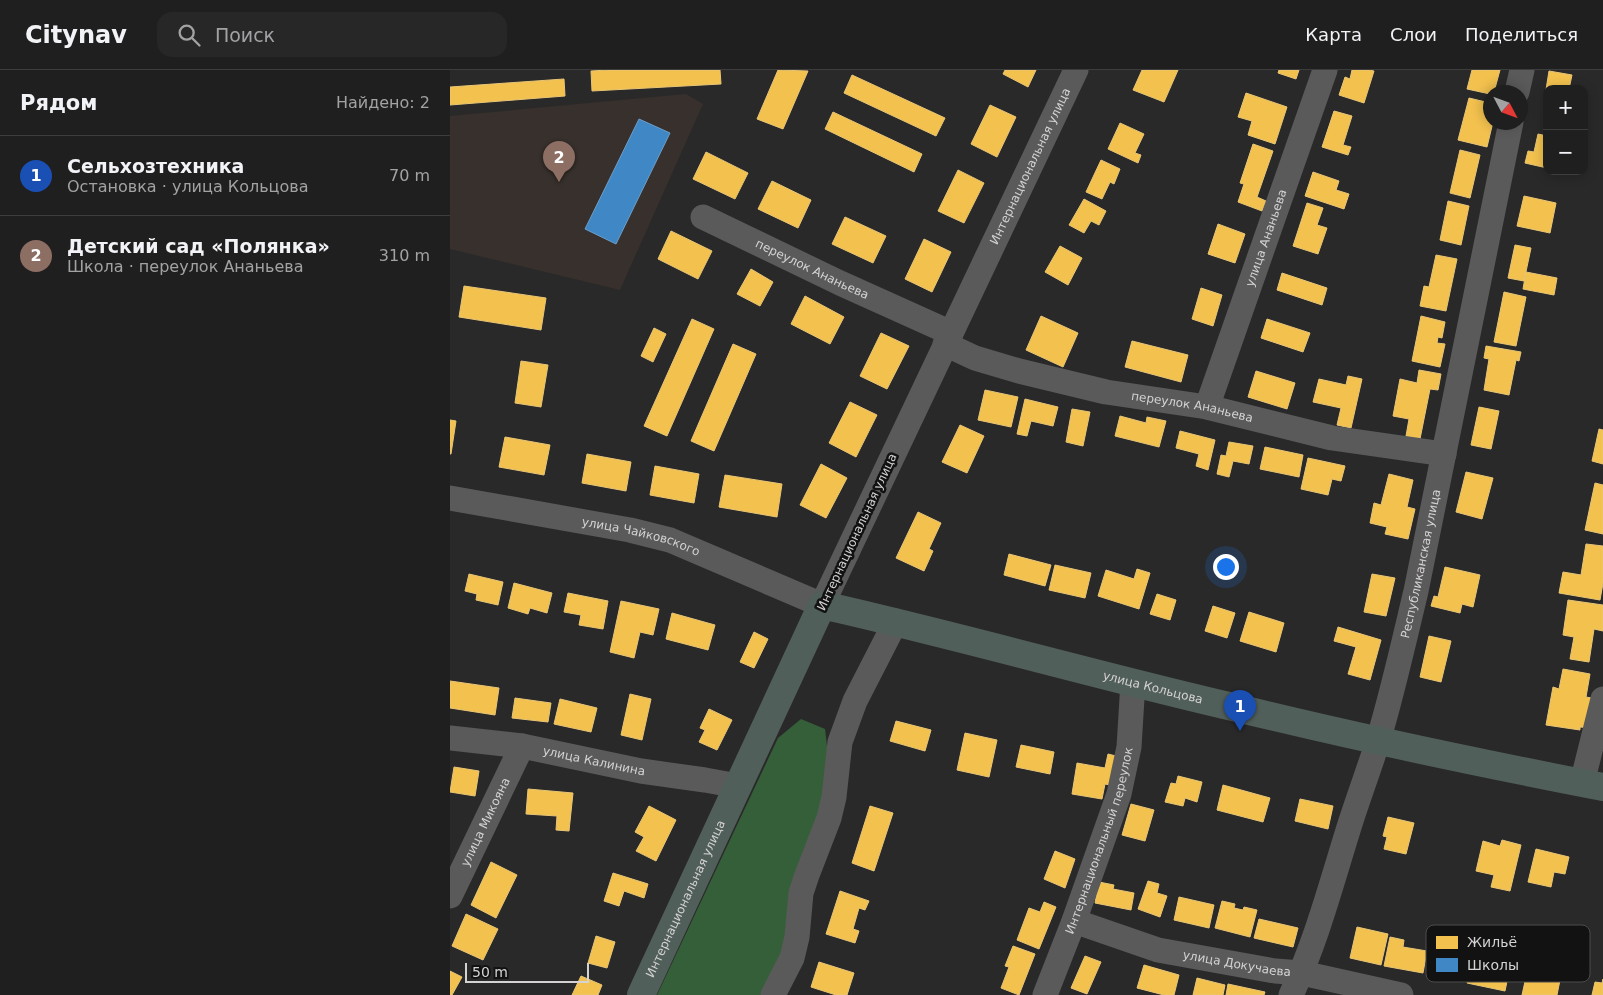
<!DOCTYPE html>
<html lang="ru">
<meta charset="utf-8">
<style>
:root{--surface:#201f1f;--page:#282728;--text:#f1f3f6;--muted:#a2a2a4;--line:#3d3d3d;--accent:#ea580c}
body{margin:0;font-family:"DejaVu Sans",sans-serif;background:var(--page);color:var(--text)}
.controls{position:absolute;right:15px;top:15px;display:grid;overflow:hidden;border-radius:10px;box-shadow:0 2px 12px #0003}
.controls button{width:45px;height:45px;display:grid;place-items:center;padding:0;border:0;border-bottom:1px solid var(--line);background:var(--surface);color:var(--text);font:25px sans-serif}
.compass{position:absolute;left:1033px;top:15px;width:45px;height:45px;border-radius:50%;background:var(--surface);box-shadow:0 2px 12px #0003;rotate:131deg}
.scale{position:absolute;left:15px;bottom:12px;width:124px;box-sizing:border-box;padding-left:5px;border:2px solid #d4d2d2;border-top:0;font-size:14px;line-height:18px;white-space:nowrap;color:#d4d2d2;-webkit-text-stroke:4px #131212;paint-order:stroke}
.you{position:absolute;left:775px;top:496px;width:18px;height:18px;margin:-12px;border:4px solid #fff;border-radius:50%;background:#1a73e8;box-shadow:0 0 0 8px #1a73e833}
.badge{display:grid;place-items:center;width:32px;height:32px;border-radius:50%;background:var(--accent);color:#fff;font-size:16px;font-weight:700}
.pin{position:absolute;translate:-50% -41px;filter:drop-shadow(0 1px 2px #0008)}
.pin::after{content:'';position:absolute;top:26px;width:18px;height:15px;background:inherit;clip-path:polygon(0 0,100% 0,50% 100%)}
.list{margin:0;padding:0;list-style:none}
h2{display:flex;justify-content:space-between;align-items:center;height:65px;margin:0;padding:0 20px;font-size:21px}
h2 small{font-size:16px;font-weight:400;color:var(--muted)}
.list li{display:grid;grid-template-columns:32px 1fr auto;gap:15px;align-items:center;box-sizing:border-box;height:80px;padding:0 20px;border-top:1px solid var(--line)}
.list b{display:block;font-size:19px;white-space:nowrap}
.list p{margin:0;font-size:16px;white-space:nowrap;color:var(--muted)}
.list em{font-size:16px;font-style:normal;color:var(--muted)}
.icon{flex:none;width:28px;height:28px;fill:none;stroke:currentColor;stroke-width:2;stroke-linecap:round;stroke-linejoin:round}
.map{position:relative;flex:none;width:1153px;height:925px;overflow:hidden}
header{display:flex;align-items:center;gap:30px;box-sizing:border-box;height:70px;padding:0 25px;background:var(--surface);border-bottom:1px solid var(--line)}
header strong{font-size:24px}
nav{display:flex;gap:28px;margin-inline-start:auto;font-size:18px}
.search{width:350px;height:45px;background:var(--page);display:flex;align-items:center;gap:12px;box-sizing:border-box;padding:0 18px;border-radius:15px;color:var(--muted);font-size:19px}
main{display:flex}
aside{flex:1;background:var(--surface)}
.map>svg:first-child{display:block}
</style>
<header>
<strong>Citynav</strong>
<div class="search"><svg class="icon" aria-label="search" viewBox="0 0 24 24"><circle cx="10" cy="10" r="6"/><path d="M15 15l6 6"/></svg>Поиск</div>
<nav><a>Карта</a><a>Слои</a><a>Поделиться</a></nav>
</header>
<main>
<aside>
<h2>Рядом<small>Найдено: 2</small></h2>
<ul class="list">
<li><span class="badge" style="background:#1a4fb4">1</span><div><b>Сельхозтехника</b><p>Остановка · улица Кольцова</p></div><em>70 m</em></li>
<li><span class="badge" style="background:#8d6e63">2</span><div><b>Детский сад «Полянка»</b><p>Школа · переулок Ананьева</p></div><em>310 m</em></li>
</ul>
</aside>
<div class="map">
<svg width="1153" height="925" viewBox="0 0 1153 925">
<rect width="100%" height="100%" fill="#2a2929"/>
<path fill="#37302c" d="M236 24 253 34 170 220 0 179V46Z"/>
<path fill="#355f39" d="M351 649 375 659 379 693 367 756 319 925H207L328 668Z"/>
<path fill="#f2c14e" stroke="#e9c676" d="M158 0H270L271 14 142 21 141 1Z
M328 0 358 1 333 59 307 49Z
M555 0H586L578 17 553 4Z
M692 0H728L714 32 683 20Z
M829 0H849L846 9 828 3Z
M902 0H919L924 1 914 33 889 25 895 7 900 9Z
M1022 0H1050L1044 22H1040V24L1017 19Z
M1099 1 1122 5 1119 19H1097V32H1094Z
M402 5 495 48 486 66 394 23Z
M114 9 115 26 0 35V17Z
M796 23 837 37 825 74 798 65 802 51 788 47Z
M1019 28 1040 33V52H1043L1037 77 1008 70Z
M540 35 566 47 547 87 521 74Z
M884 41 902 46 893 75 901 77 898 85 872 77Z
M383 42 472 84 464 102 375 59Z
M670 53 694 64 685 83 691 85 688 93 658 79Z
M1088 64 1097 66V98L1075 93 1078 81 1084 82Z
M803 74 823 81 807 127 816 131 812 141 788 132 794 114 790 113Z
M1010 80 1030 85 1020 128 1000 123Z
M256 82 298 103 285 129 243 109Z
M651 90 670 99 664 114 660 112 652 129 636 122Z
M508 100 534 113 514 153 488 141Z
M863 102 889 111 886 120 899 124 894 139 855 126Z
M322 111 361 130 348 158 308 139Z
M1074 126 1106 133 1100 163 1067 156Z
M634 129 656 141 649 155 641 151 634 163 619 155Z
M998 131 1019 136 1011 175 990 170Z
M857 133 873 138 867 155 877 158 868 184 843 176Z
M395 147 436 166 423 193 382 174Z
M768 154 795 164 785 193 758 184Z
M221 161 262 181 248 209 208 189Z
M474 169 501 182 482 222 455 209Z
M1065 175 1081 178 1074 211 1058 208Z
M610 176 632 188 618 215 595 202Z
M986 185 1007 189 996 241 970 236 974 216 979 217Z
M301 199 323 212 310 236 287 224Z
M1076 202 1107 208 1104 225 1073 219Z
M832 203 877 218 872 235 827 220Z
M14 216 96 228 91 260 9 247Z
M751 218 772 225 763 256 742 249Z
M1054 222 1076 227 1066 276 1044 272Z
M355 226 394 247 380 274 341 254Z
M591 246 628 263 613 297 576 280Z
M971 246 995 252 992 268 988 267 987 273 995 274 990 297 962 291Z
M242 249 264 259 217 366 194 356Z
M817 249 860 263 853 282 811 268Z
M204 258 216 264 203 292 191 286Z
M431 263 459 276 437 319 410 306Z
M682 271 738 285 731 312 675 297Z
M283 274 306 284 264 381 241 371Z
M1036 276 1071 282 1069 291 1066 290 1059 325 1034 320 1039 289 1034 288Z
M71 291 98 295 91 337 65 333Z
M969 300 991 304 988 320 980 319 970 369 956 366 959 349 943 346 950 309 967 313Z
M806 301 845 313 837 339 798 327Z
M898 306 912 309 901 358 887 355 891 338 863 332 869 309 896 315Z
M535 320 568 327 561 357 528 350Z
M575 329 608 337 603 356 581 351 577 366 567 364Z
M400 332 427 345 406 387 379 373Z
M1029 337 1049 341 1041 379 1021 375Z
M622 339 640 342 633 376 616 372Z
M670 346 696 353 697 347 716 351 709 377 665 366Z
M0 350 6 351 1 384H0Z
M510 355 534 366 517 403 492 392Z
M1149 359 1153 360V394L1142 391Z
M730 361 765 370 758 400 746 396 749 384 726 378Z
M55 367 100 375 94 405 49 397Z
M779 372 803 376 799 394 783 391 779 407 767 404 771 385 776 386Z
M815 377 853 385 849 407 810 399Z
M137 384 181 392 176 421 132 413Z
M858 388 895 396 891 411 882 409 878 425 851 419Z
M371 394 397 408 376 448 350 435Z
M205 396 249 404 244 433 200 425Z
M1016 402 1043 408 1032 449 1006 442Z
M939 404 963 410 957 437 965 439 958 469 935 464 937 457 920 453 924 433 931 435Z
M275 405 332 414 327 447 269 437Z
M1145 413 1153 415V464L1135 460Z
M468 442 491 453 479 479 483 481 474 501 446 488Z
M1136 474 1153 476V513L1150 530 1109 523 1113 502 1131 505Z
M559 484 601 495 595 516 554 505Z
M605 495 641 503 635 528 599 520Z
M995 497 1030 505 1023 537 1012 534 1010 543 981 536 984 526 988 527Z
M687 499 700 503 689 539 648 526 656 500 684 509Z
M19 504 53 512 48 535 26 530 27 524 15 521Z
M922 504 945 508 936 546 914 542Z
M64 513 102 523 97 543 80 538 78 544 58 538Z
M118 523 158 531 153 559 129 555 131 545 114 542Z
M707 524 726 530 720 550 700 544Z
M1118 530 1153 535V561L1144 559 1139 592 1120 589 1124 567 1113 565Z
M171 531 209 539 203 565 190 562 184 588 160 582Z
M763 536 785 543 777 568 755 561Z
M799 542 834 553 826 582 790 571Z
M222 543 265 555 258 580 216 569Z
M888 557 931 570 920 610 898 604 906 577 884 571Z
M304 562 318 569 304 598 290 592Z
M979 566 1001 571 991 612 970 607Z
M1113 599 1140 604 1136 627 1147 629 1141 658 1130 657V660L1096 655 1103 617 1109 619Z
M0 611 49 618 45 645 0 638Z
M180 624 201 629 192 670 171 665Z
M65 628 101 633 98 652 62 648Z
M110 629 147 638 141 662 104 654Z
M259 639 282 650 267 680 249 672 255 660 250 658Z
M446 651 481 660 475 681 440 671Z
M515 663 547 670 539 707 507 700Z
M571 675 604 682 600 704 566 697Z
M658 684 670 687 665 716 655 714 652 729 622 724 627 693 655 698Z
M4 697 29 701 25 726 0 722Z
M728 706 752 712 747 732 735 728 733 736 715 732 721 713 726 714Z
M773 715 820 728 813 752 767 740Z
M78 719 123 723 119 761 106 760 107 746 76 744Z
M850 729 883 736 878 759 845 751Z
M681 734 704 740 695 771 672 765Z
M199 736 226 750 206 791 186 781 194 767 185 762Z
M420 736 443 743 424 801 402 793Z
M938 747 964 753 956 784 934 779 937 767 933 766Z
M1052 770 1071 775 1060 821 1041 817 1044 805 1026 801 1033 771 1050 776Z
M1086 779 1119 787 1115 804 1104 802 1101 817 1078 812Z
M605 781 625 789 615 818 594 809Z
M41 792 67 805 46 848 21 835Z
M163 803 198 814 194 828 174 821 169 836 154 831Z
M698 811 709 814 707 823 717 826 710 847 688 839Z
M649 812 664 815 663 819 684 823 681 840 645 833Z
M390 821 419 831 415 840 409 838 403 859 409 861 405 873 376 864Z
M729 827 764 835 759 858 724 850Z
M772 831 785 834 784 838 793 840 794 837 807 840 800 867 765 858Z
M594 832 606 837 589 879 567 870 579 838 590 842Z
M16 844 48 859 33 890 2 876Z
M809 849 848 858 843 877 804 868Z
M907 857 938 864 931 895 900 888Z
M146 866 165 872 157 898 138 893Z
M940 867 954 870 953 877 977 881 973 903 934 896Z
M563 876 585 884 569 925 551 918 559 897 555 896Z
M635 886 651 892 637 924 621 918Z
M1023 888 1060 897 1055 921 1017 913Z
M369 892 404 903 397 925H386L361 917Z
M694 895 729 905 724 925H714L687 918Z
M1078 898 1111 905 1107 925H1072Z
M0 901 12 907 2 925H0Z
M131 906 152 915 148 925H122Z
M747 908 775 915 773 925H743Z
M1153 909V925H1142L1145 912 1152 913Z
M778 914 815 922 814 925H776Z"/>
<path fill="#3f88c5" stroke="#6c9ec9" d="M189 49 220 63 166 174 135 159Z"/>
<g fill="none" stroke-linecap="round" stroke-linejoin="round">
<g stroke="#5b5a5a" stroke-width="25">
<path d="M1067 22 1072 0"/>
<path id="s1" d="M253 147 390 213 501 263"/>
<path id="s2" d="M495 274 525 288 569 301 656 322 757 337 882 368 994 384"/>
<path id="s3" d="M757 337 875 0"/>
<path id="s4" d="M0 428 180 460 220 470 372 535 626 0"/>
<path id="s5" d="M0 668 72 676 191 701 255 710 288 716"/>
<path d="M1132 713 1153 629"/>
<path id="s6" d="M0 826 72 676"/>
<path id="s7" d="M624 851 708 880 825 901 852 903 951 925"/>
<path d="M323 925 342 888 347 867 351 823 357 805 379 748 384 727 390 672 405 631 446 551"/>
<path id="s8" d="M595 925 624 851 669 724 679 677 683 612"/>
<path id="s9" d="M841 925C867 870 882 811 900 754 909 726 919 699 928 671 943 621 954 571 966 521L1061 52"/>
</g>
<path stroke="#515f5b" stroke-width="28" id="s10" d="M191 925 372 535C510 566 645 605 783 637 905 667 1029 693 1153 717"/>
</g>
<g text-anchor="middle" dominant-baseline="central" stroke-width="5" stroke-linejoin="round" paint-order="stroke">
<g font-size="12" fill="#d4d2d2" stroke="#131212">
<text stroke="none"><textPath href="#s4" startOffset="875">Интернациональная улица</textPath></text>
<text stroke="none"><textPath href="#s3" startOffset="179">улица Ананьева</textPath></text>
<text stroke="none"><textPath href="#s1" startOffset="121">переулок Ананьева</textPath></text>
<text stroke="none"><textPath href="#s2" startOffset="256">переулок Ананьева</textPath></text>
<text transform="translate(407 462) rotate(-65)">Интернациональная улица</text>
<text stroke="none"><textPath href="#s4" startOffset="195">улица Чайковского</textPath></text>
<text stroke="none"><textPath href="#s9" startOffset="451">Республиканская улица</textPath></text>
<text stroke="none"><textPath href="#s10" startOffset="771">улица Кольцова</textPath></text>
<text stroke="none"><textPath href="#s5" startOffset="146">улица Калинина</textPath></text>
<text stroke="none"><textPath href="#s6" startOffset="82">улица Микояна</textPath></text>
<text stroke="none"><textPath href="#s8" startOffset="164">Интернациональный переулок</textPath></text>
<text stroke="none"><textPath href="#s10" startOffset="106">Интернациональная улица</textPath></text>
<text stroke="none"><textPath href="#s7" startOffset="169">улица Докучаева</textPath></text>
</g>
</g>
<rect x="976" y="855" width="164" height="57" rx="8" fill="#131212" stroke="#4d4c4c" stroke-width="1"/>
<rect x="986" y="866" width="22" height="13" fill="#f2c14e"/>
<rect x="986" y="888" width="22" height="14" fill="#3f88c5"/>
<g font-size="14" fill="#d4d2d2">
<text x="1017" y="877">Жильё</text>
<text x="1017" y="900">Школы</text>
</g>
</svg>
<div class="controls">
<button>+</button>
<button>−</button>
</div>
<svg class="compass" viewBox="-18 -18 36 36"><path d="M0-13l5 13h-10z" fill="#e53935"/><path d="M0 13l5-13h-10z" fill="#a2a2a4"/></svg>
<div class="scale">50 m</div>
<div class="you"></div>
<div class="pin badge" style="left:790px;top:661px;background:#1a4fb4">1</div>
<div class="pin badge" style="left:109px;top:112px;background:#8d6e63">2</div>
</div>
</main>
